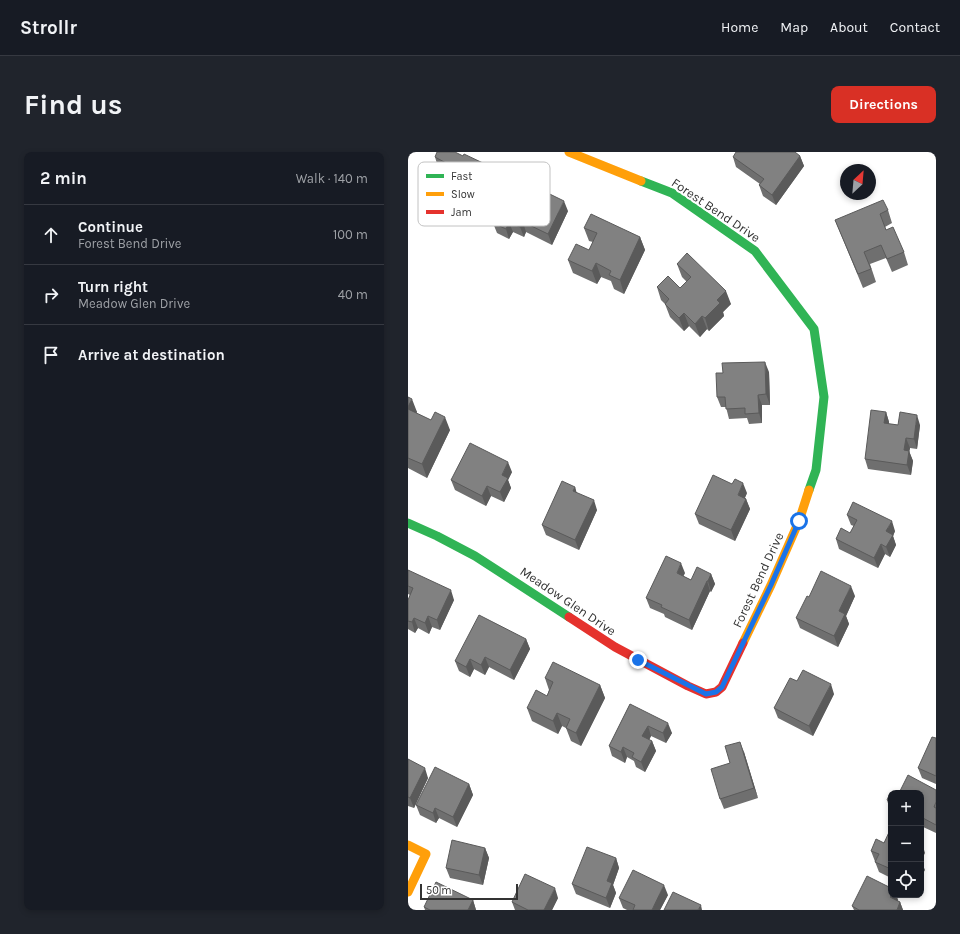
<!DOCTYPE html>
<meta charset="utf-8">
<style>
:root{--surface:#171b24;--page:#20242c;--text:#f1f3f6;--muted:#9ea1a6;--line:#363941;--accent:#d93025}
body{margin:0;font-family:Karla,sans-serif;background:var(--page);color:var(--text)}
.controls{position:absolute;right:12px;bottom:12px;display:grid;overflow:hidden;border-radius:8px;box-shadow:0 2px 6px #0003}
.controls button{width:36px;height:36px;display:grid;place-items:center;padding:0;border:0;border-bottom:1px solid var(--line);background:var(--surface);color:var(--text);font:20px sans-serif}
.compass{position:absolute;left:432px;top:12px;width:36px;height:36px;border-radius:50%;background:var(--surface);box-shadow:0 2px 6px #0003;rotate:26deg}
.scale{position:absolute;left:12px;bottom:10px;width:98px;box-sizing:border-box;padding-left:4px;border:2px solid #333;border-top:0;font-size:11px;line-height:14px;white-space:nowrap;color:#333;-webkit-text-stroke:3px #fff;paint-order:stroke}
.stop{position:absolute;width:12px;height:12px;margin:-9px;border:3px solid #1a73e8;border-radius:50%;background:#fff}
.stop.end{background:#1a73e8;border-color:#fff;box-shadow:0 1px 4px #0008}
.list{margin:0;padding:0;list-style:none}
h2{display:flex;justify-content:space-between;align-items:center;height:52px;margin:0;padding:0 16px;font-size:17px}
h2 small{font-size:13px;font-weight:400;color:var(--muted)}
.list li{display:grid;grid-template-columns:26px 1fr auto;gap:12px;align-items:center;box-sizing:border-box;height:60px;padding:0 16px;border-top:1px solid var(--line)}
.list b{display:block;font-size:15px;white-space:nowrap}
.list p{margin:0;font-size:13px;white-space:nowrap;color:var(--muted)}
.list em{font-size:13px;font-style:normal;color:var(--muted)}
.icon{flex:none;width:22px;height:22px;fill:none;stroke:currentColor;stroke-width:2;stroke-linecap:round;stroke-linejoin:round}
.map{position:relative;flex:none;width:528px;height:758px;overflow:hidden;border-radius:8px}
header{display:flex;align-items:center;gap:24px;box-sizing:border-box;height:56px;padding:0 20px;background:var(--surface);border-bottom:1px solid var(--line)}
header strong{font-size:19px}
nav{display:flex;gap:22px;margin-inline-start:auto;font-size:14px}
.intro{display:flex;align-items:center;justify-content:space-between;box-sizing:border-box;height:96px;padding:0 24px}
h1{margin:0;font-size:28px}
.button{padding:10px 18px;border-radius:8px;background:var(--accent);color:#fff;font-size:14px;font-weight:700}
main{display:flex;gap:24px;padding:0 24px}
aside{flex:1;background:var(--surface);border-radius:8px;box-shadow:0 2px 6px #0003}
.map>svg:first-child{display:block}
</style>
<header>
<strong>Strollr</strong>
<nav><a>Home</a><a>Map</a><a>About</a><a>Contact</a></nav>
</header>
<div class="intro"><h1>Find us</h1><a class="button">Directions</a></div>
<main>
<aside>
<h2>2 min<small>Walk · 140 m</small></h2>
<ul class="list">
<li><svg class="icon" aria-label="ahead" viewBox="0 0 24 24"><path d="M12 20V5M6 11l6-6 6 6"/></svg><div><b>Continue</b><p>Forest Bend Drive</p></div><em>100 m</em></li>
<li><svg class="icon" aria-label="right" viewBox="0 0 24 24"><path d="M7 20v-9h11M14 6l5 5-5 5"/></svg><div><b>Turn right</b><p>Meadow Glen Drive</p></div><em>40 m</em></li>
<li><svg class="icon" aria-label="arrive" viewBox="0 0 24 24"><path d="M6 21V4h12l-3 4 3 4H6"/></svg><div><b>Arrive at destination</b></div></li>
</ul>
</aside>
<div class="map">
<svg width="528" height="758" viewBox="0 0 528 758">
<rect width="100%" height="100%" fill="#fff"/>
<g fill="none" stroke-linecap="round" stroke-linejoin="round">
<path stroke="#30b455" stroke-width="9" d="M233 29 264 41 347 99 406 177 416 245 408 318 401 338
M0 371 29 384 67 404 161 465"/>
<path stroke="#ff9f0a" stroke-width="9" d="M161 0 233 29
M335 491 363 433 391 369 401 338
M0 693 18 702 0 740"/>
<path stroke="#e5322d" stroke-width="9" d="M161 465 207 495 280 534 298 542 308 540 314 535 335 491"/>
</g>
<path fill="#6f6f6f" d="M392 4 396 14 368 53 355 44 351 33 352 32 328 15 325 5Z
M27 5 81 22 66 53 58 49 57 53 42 45 37 56 29 52 27 47 19 43 15 33 31 25 35 18 30 15Z
M480 58 484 71 477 75 478 78 496 100 500 113 484 120 478 106 462 112 468 130 455 136 427 68Z
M160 59 144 93 118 80 116 85 105 80 101 87 89 81 85 71Z
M176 76 232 85 237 98 216 142 206 137 203 129 193 125 189 132 165 121 160 108 181 98 185 90 181 89Z
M269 112 323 152 315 160 316 164 301 179 299 177 292 185 281 174 276 179 262 165 257 152 253 148 249 135 272 136 279 130 274 125Z
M361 220 362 253H354V271L341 272 339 266 321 267 318 255H313L309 245Z
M0 245 9 260 8 261 42 278 19 326 0 316Z
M478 260 481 270V272L490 273H512L509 297 502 296 501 299 505 309 503 323 460 317 457 307Z
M104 320 100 328 103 336 96 350 83 344 78 354 47 338 43 328Z
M167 335 168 340 189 358 171 398 138 383 134 373Z
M339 341 337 346 338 347 342 357 327 389 291 372 287 362Z
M439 363 487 379 485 384 488 393 482 405 477 402 470 416 431 397 428 387 442 381 446 374 443 373Z
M0 418 46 448 32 478 24 475 21 482 10 476 7 481 0 477V448L2 443 0 442Z
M277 421 275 424 283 428 303 422 307 432 303 440 302 439 284 478 257 465 256 462 242 456 238 446Z
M447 444 438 464 441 472 430 495 392 476 388 466 401 445Z
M118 487 122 497 106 528 81 515 77 523 66 517 62 525 51 519 47 509Z
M137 526 192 533 197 546 173 594 163 589 158 576 154 574 150 582 124 569 119 556 139 544 141 538Z
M389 529 426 542 405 584 370 566 366 556Z
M222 552 264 581 258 591 243 584 241 588 244 589 248 599 237 620 228 615 226 609 219 605 217 611 204 604 201 594Z
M528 586V632L514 626 510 616Z
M336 600 350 646 316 657 312 647 322 611Z
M0 607 20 626 6 656 0 654Z
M61 632 65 643 49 675 31 666 28 671 12 663 8 653Z
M528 638V681L513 674V641Z
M483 641V659L482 658 479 648Z
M483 676V726L471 720 463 699 476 691Z
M77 696 81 706 75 733 42 726 38 716Z
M208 706 211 716 205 733 208 741 202 756 168 742 164 732Z
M260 743 252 758H219L215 756 211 746Z
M483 743H488L490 748 489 749 492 750 495 758H446L444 754Z
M150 746 144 758H107L104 750Z
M65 748 68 758H17L16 755Z"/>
<path fill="#5a5a5a" d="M0 0H3L0 6Z
M392 4 396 14 368 53 364 43Z
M77 12 81 22 66 53 63 43Z
M38 35 42 45 37 56 33 45Z
M55 39 58 49 57 53 53 43Z
M156 49 160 59 144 93 140 82Z
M101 70 105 80 101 87 98 77Z
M115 70 118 80 116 85 112 75Z
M232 85 237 98 216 142 212 128Z
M188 111 193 125 189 132 184 119Z
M318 139 323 152 315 160 316 164 301 179 297 166 309 148Z
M276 161 281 174 276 179 271 166Z
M294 164 299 177 292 185 287 172Z
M357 210 361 220 362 253 358 242Z
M350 243 354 253V271L351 261Z
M4 247 9 260 4 270 0 259V255Z
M478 260 481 270 480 281 476 271Z
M509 263 512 273 509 297 506 287Z
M37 265 42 278 19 326 14 312Z
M498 286 502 296 500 308 496 298Z
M501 299 505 309 503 323 499 313Z
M100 310 104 320 100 328 103 336 96 350 92 340 94 323Z
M335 331 339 341 333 353 330 343Z
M79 334 83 344 78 354 74 344Z
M167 335 170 345 165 339Z
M338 347 342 357 327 389 323 378Z
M186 348 189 358 171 398 167 388Z
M484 369 487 379 485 384 488 393 482 405 478 395V379Z
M473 392 477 402 470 416 466 406Z
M273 411 277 421 272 431 269 421Z
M303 422 307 432 303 440 300 429Z
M299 429 302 439 284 478 281 468Z
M443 434 447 444 438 464 441 472 430 495 426 484 431 459Z
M43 438 46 448 32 478 29 468Z
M20 464 24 475 21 482 17 471Z
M6 466 10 476 7 481 4 470Z
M118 487 122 497 106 528 102 518Z
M77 505 81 515 77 523 73 513Z
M62 507 66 517 62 525 58 515Z
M423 532 426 542 405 584 401 574Z
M192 533 197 546 173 594 168 581Z
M149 561 154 574 150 582 145 569Z
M260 571 264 581 258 591 255 581Z
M240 574 243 584 238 594 234 584Z
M244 589 248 599 237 620 233 610Z
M332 590 336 600 350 646 346 636Z
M215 595 219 605 217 611 213 600Z
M17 616 20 626 6 656 2 646Z
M61 632 65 643 49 675 45 665Z
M27 656 31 666 28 671 25 661Z
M514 691 517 701 513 709 517 718 513 725V692Z
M77 696 81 706 75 733 71 723Z
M208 706 211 716 205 733 208 741 202 756 198 746 199 729Z
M256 733 260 743 252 758H244Z
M147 736 150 746 144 758H136Z
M484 743H488L490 748 486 755 482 745Z
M65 748 68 758H60Z
M492 750 495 758H489Z
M293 753 294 758H290Z"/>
<path fill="#818181" stroke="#5a5a5a" d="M29 0H47L55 4 56 2 77 12 63 43 55 39 53 43 38 35 33 45 25 42 27 38 15 33 21 20 31 25 38 11 27 5Z
M328 0H387L392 4 364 43 351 33 356 27 325 5Z
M111 27 156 49 140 82 115 70 112 75 101 70 98 77 85 71 102 35 107 37Z
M475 48 480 58 472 62 478 78 485 75 496 100 479 107 473 93 456 100 463 117 450 122 427 68Z
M183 62 232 85 212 128 201 123 203 119 188 111 184 119 160 108 168 92 181 98 189 81 176 76Z
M279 101 318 139 309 148 312 151 297 166 294 164 287 172 276 161 271 166 257 152 261 147 249 135 260 124 272 136 283 125 269 112Z
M357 210 358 242 350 243 351 261 337 262V256L318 257 317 245H309L308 221H315L314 211Z
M0 245 4 247 0 255Z
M0 257 23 268 27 260 37 265 14 312 0 306Z
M463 258 478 260 476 271 490 273 492 260 509 263 506 287 498 286 496 298 501 299 499 313 457 307Z
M62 291 100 310 94 323 100 326 92 340 79 334 74 344 43 328Z
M305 323 324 332 327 327 335 331 330 343 338 347 323 378 287 362Z
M154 329 167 335 165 339 186 348 167 388 134 373Z
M445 350 484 369 478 379 485 383 478 395 473 392 466 406 428 387 433 376 442 381 449 368 439 363Z
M258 404 273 411 269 421 283 428 289 415 303 422 300 429H299L281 468 253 455 254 453 238 446Z
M0 418 43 438 29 468 20 464 17 471 6 466 4 470 0 469V448L5 436 0 434Z
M413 419 443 434 431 459 437 462 426 484 388 466 399 444 401 445Z
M71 463 118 487 102 518 77 505 73 513 62 507 58 515 47 509Z
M145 510 192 533 168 581 158 576 162 567 149 561 145 569 119 556 128 538 139 544 145 530 137 526Z
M395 518 423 532 401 574 366 556 382 526 389 529Z
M222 552 260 571 255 581 240 574 234 584 244 589 233 610 224 605 226 601 215 595 213 600 201 594Z
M524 585 528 586V624L510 616Z
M332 590 346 636 312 647 303 617 322 611 317 594Z
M0 607 17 616 2 646 0 645Z
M27 615 61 632 45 665 27 656 25 661 8 653Z
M500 623 528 638V650L526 655 528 656V673L513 665V641H491Z
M482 641H483V650L479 648Z
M483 676V717L467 710 471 702 463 699 468 687 476 691Z
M44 688 77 696 71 723 38 716Z
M179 695 208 706 199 729 204 731 198 746 164 732Z
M225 718 256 733 244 758H225L227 753 211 746Z
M117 722 147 736 136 758H120L104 750Z
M459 724 483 736V743H484L482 745 492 750 489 758H451L444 754Z
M28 730 65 748 60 758H22L16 755Z
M265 740 293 753 290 758H256Z"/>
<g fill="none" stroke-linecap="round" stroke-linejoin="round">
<path stroke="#1a73e8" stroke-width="5" d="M230 508 298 542 308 540 314 535 363 433 391 369"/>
</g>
<g text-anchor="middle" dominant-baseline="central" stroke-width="4" stroke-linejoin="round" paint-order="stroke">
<g font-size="13" fill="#333" stroke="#fff">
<text transform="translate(308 58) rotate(34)">Forest Bend Drive</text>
<text transform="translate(350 428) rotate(-65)">Forest Bend Drive</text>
<text transform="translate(160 449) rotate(34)">Meadow Glen Drive</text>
</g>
</g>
<rect x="10" y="10" width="132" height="64" rx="6" fill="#fff" stroke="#c2c2c2" stroke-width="1"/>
<rect x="18" y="22" width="18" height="4" fill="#30b455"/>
<rect x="18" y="40" width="18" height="4" fill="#ff9f0a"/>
<rect x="18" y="58" width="18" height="4" fill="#e5322d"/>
<g font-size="11" fill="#333">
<text x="43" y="28">Fast</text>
<text x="43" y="46">Slow</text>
<text x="43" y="64">Jam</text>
</g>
</svg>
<div class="controls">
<button>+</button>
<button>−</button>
<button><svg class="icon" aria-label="locate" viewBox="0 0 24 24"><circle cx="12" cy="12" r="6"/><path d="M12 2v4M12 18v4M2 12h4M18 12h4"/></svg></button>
</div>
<svg class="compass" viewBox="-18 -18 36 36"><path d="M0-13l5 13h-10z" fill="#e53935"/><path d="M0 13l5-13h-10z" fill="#9ea1a6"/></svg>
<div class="scale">50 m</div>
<div class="stop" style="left:391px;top:369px"></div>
<div class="stop end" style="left:230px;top:508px"></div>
</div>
</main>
